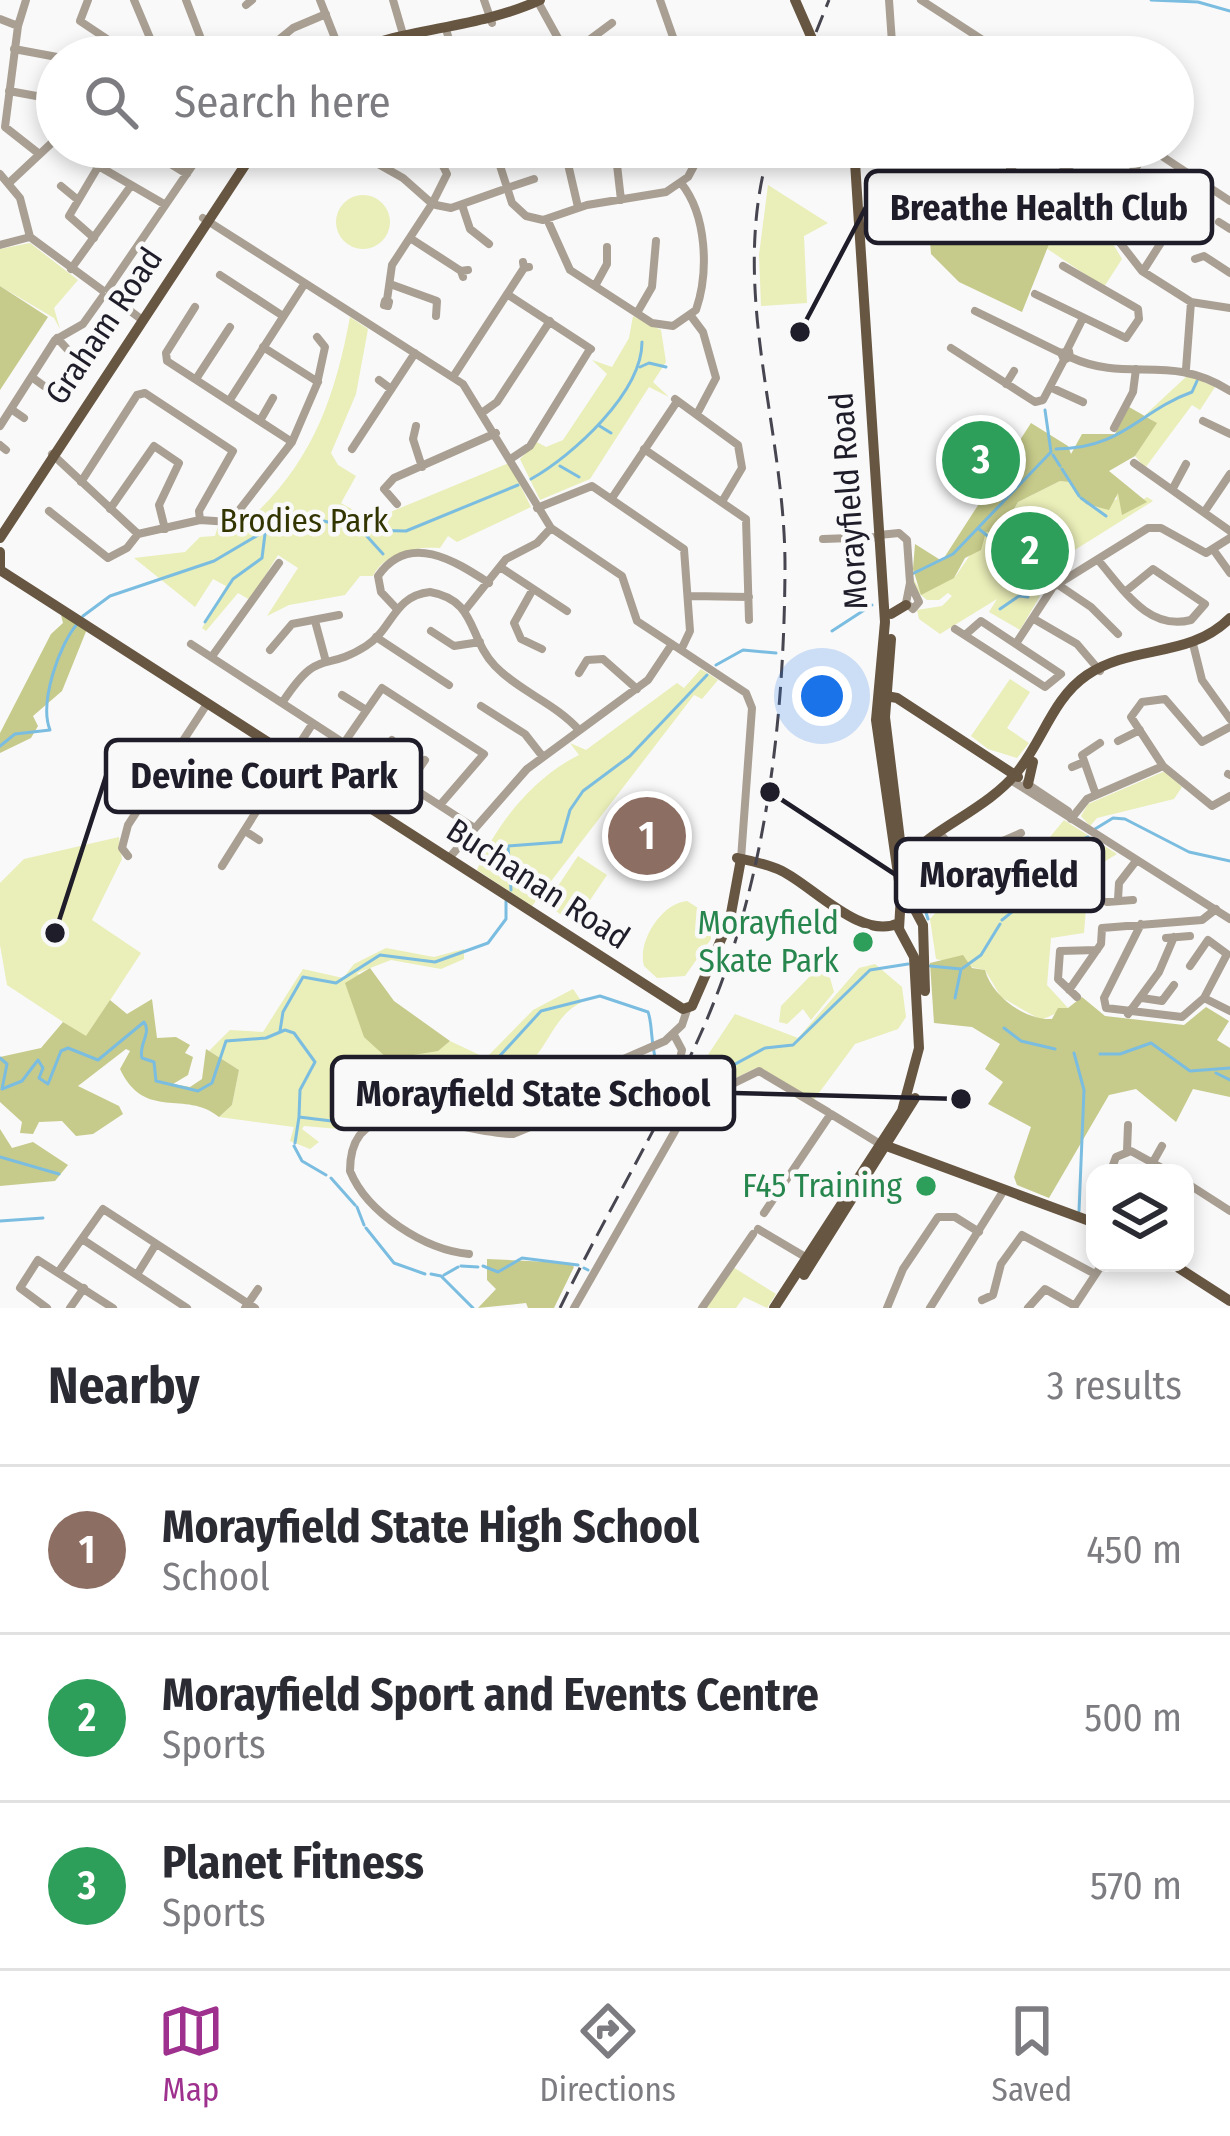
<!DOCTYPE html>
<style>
:root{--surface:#fff;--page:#f7f7f7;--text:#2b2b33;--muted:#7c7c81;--line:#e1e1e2;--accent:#9e308e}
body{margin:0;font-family:"Fira Sans Condensed",sans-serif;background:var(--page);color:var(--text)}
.controls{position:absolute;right:36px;bottom:36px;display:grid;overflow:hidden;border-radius:24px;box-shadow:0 6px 18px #0003}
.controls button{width:108px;height:108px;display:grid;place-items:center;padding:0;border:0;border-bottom:3px solid var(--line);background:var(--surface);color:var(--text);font:60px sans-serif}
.you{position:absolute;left:822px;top:696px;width:42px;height:42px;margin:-30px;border:9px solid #fff;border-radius:50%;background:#1a73e8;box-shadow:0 0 0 18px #1a73e833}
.badge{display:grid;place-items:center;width:78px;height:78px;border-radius:50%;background:var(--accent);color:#fff;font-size:39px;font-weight:700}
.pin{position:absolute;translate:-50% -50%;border:6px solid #fff;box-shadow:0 3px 12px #0006}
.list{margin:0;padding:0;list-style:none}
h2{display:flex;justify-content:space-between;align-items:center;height:156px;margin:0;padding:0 48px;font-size:51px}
h2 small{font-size:39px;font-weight:400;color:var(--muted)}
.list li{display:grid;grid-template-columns:78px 1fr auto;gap:36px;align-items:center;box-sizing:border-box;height:168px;padding:0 48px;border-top:3px solid var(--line)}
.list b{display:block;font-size:45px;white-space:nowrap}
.list p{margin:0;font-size:39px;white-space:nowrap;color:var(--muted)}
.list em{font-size:39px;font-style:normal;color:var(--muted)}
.icon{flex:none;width:66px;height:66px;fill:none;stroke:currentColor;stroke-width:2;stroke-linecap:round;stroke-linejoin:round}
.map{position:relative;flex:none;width:1230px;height:1308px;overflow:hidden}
.search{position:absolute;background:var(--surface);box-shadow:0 6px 18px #0003;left:36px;right:36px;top:36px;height:132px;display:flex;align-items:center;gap:30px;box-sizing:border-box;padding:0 42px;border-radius:66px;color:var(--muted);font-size:45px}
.sheet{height:660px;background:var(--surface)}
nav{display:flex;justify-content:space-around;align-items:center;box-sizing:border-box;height:168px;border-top:3px solid var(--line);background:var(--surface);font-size:33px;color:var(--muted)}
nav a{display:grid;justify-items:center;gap:6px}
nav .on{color:var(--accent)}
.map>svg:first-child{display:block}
</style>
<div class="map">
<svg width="1230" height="1308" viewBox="0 0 1230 1308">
<rect width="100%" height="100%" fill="#f9f9f9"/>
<path fill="#eaeeb8" d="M768 185 828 223 804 236 807 303 761 306 759 255Z
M336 222a27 27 0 1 1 54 0a27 27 0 1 1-54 0Z
M1091 225 1109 237 1122 259 1104 287 1046 248 1055 229 1065 233Z
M30 243 78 280 54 308 60 329 54 318 0 286V249Z
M633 316 661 330 666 362 653 382 669 397 649 387 590 479 540 500 520 459 537 442 546 447 563 440 607 374 592 360 612 367 629 338Z
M350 317 368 329 356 394 331 453 338 465 356 476 341 503 371 520 509 463 531 507 457 542 448 536 440 548C416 546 384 553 373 576H360L345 595 289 605 267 616 298 568 278 555 250 600 238 593 206 631 202 628 226 586 213 579 195 607 134 558 185 552 200 537 215 536 218 526 235 524 246 509 253 516C313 460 335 397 350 317Z
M1188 375 1215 387 1200 410 1192 405 1145 468 1135 456 1156 423 1145 415Z
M1060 481 1069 482 1105 517 1096 508 1117 499 1115 486 1126 511 1147 497 1153 501 1011 590 1026 587 1040 596 1020 630 989 612 997 599 940 634 919 619 917 610 942 606 952 596 948 593 939 600H927L914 589 912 576 922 594 955 577 986 532 1004 529 1018 502Z
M701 669 718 680 702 699 694 695 532 906 477 870C495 825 534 777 579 755L570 743 586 750 677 683 684 688Z
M1010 679 1030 692 1007 728 1029 743 1017 758 988 749 971 736Z
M1165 771 1182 787 1174 799 1097 818 1090 826 1081 816 1088 804Z
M1064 820 1117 854 1089 871 1084 933 1051 938 1047 985 1068 1008 1041 1020 1001 997 985 970 936 959 930 919 965 880 1031 860Z
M119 837 122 859 92 920 141 953 86 1037 7 985 0 945V883L24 859Z
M578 856 607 875 574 924 546 904Z
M687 901 709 915 711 939 685 976 657 978 644 966C637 941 662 903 687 901Z
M386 948 434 957 464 949V959L441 969 391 960 357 973 437 1051 450 1041 486 1058 533 1010 573 989 582 1002C550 1017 547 1057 519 1070L517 1083 537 1117 499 1129 405 1110 390 1111 351 1130 304 1126 302 1129 319 1142 310 1149 290 1141 294 1127 219 1117 232 1105 239 1070 209 1051 230 1030 263 1032 303 969 343 978 354 964Z
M875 964 902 987 906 1017 898 1029 855 1044 813 1101 756 1068 713 1089 692 1079 735 1014 798 1038 859 968Z
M815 971 830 978 834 992 811 1020 803 1009 787 1024 779 1022 781 1006Z
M733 1267 776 1294 767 1308 744 1297 736 1308H706Z"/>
<path fill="#c6ca8a" d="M869 176 1055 229 1022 312 959 282 931 254 929 229 910 228 896 218 891 236 873 235Z
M0 286 48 317 0 390Z
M1129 407 1157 423 1135 456 1109 471 1147 502 1122 515 1118 493 1109 510 1086 504 1069 482 1060 481 1018 502 1000 534 986 532 981 550 965 558 954 578 921 595 913 569 915 544 942 561 1031 423 1068 446 1071 454 1082 434H1115Z
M60 611 87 629 62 691 33 716 38 726 31 738 0 753V733L51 634 63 623Z
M963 955 972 968 985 970C991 995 1025 1021 1052 1019L1058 1008H1068L1082 997 1105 1016 1184 1025 1206 1007 1229 1021 1217 1040 1230 1048V1097L1193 1089 1176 1122 1136 1089 1109 1095 1049 1198 1017 1185 1014 1177 1031 1127 988 1104 1003 1082 985 1069 1000 1044 972 1027 934 1023 930 963Z
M370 968 394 1001 450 1041 438 1051 388 1059 364 1037 345 983Z
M152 999 157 1038 176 1037 190 1045 185 1053 193 1057 188 1075 173 1084 190 1087 202 1079 206 1049 239 1070 232 1105 219 1117C185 1089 145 1122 120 1069L130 1051 126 1049 78 1086 119 1106 123 1114 93 1134 76 1136 62 1121 39 1122 33 1134 20 1133 22 1122 0 1102V1057L41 1048 63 1022 86 1036 110 1000 127 1014Z
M0 1129 12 1148 33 1142 68 1165 55 1181 0 1186Z
M487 1259 570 1263 574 1267 554 1308H528L526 1303 478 1308 496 1289 487 1280Z"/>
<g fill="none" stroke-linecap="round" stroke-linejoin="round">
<path stroke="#7abde0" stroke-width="3" d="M1151 0 1198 2 1230 11
M640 367 649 363 666 367
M598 425 611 433
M1056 449C1122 449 1139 411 1192 392L1197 381
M1053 455 1060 466
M560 466 579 477
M1062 469 1079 496
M531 479C572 456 642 393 642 342
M1081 498 1106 516
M979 529 995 542
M364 533 383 554
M912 574 953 554 1051 452 1045 410
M1000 609 1019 596 1028 597
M83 616 110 596 214 561 260 534 307 517 361 530 406 531 518 485
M205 622 233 579 262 558 265 534
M832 631 872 605
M716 665 743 650 776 653
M0 746 15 734 50 730C39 703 59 644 78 623
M1095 829 1113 818 1125 819 1189 852 1230 861
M909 863 918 889
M511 890 508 846 561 842 570 810 583 791 630 756 707 675
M920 893 928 919
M1002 920 1033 895 1058 850 1088 837
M930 966 961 969 955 998
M963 968 981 955 1000 924
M1004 1028 1021 1041 1055 1049
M280 1031 283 1012 303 977 336 983 380 955 435 962 488 943 506 919V901
M1074 1053 1084 1090 1079 1211
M1100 1054H1120L1151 1043 1190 1071 1230 1068
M0 1058 7 1064 2 1089 22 1081 38 1060 43 1068 39 1078 48 1084 61 1051 68 1048 98 1060 144 1022C152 1033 138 1045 142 1058L154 1062 156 1081 198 1091 212 1083 226 1041 266 1038 285 1030 294 1033 315 1062 300 1090 299 1117 348 1123 400 1076 419 1091 462 1097 541 1011 600 996 648 1012C656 1032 644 1080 686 1086
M1216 1073 1230 1080
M700 1083 765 1048 793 1045 870 970 908 964
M295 1143 299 1117
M294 1146 302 1161 326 1175
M0 1157 59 1174
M331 1178 355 1205
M357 1207 364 1225
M0 1221 43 1218
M366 1228 394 1263 425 1274
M461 1266 478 1267
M483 1266 498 1272 522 1258 578 1265
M584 1268 588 1270
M431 1274 441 1276 473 1308
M444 1275 458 1267"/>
<path stroke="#a99f93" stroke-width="8" d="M88 0 80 21 134 57
M134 0 150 38 142 57
M186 0 208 57
M320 0 342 56
M393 0 405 41
M484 0 492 23
M660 0 680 57
M889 0 893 57
M921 0 1009 57
M538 2 564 49H577L612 23
M246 5 252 0
M0 19 18 26 5 127 38 153
M18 26 26 0
M446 29 454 57
M14 49 57 57
M260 55 293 28 326 14
M540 57 556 43
M649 57 675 46
M9 91 53 99
M82 147 95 164 164 204
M143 147 187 174
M348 147 403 178 429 201
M494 147 512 203 526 216 543 220 587 205 666 192 688 177 704 147
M564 147 578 207
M1037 147 1078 177
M1103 147 1136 168
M1148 147 1230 201
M704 148 719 151
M0 174 20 198 30 237 102 290
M10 182 57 138
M61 186 78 200
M510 187 534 179
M434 200 447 174 437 154
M621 200 617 165 629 147
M968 201 1068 227 1105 214 1149 148
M436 205 451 208 502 190
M462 205 470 229 489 244
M1017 214 1029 187 1010 168 1021 147
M1100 217 1142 271 1191 302 1230 308
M203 218 463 384 551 528 622 576 637 621 746 693 752 708 741 859
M547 219 570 270 652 323 673 326 696 310C709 272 707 215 681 183
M1153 220 1169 230
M1219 222 1230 229
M1052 224 1082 177
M94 238 69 216 98 167
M410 238 461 271
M0 245 30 237
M1195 259 1204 256 1230 273
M523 262 524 268 529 267
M71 269 130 187
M1143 271 1185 205 1170 190
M220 275 283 316
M463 277 461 271 468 270
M390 284 437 301 436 316
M595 286 607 264V247
M108 289 205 147
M507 294 591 349
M1035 294 1126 338 1139 319 1138 309 1063 266
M109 295 141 319
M387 300 392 265 430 207
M385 301 389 302 388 306 384 305Z
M195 307 166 353 167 361 292 442
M975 311 1061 353
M637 313 652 287 656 241
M691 316 703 332 716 378 697 414
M57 338 69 351
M263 347 318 382
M951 348 1035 402 1043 400 1064 360
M1067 350 1082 320
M1070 357 1069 351 1061 353 1064 360 1070 357C1129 384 1169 352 1230 391
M1186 369 1191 302
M453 377 524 268
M33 378 44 386
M196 379 230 327
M379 380 391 389
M1006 384 1014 371
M1052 388 1083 402
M231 398 305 283
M675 399 738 445 742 468 723 500
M11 409 24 418
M483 412 497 402 550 321
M261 419 273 398
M1203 421 1230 434
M0 426 55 340 83 324 103 296
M416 426 413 439 422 467
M1114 428 1133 392 1136 369
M0 445 6 450
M352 449 415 353
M644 449 746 519 749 620
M52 454 138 534 200 520 230 522 292 442 317 384 325 347 317 337
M512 458 530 446 590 349
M1134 463 1230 531
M81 482 137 395 145 393 233 451 199 511 200 520
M1172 490 1186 464
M612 498 676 403
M397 504 384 489 394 478 496 433
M537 508 592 486 684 549 690 631 681 650
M110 509 154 446 179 463 159 505 165 529
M49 511 108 558 127 548 138 534
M1205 511 1230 474
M879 535 899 533 907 540 910 583 919 602 913 609 906 603 910 583
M823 539 879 537
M1215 552 1230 573
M1098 560C1124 590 1148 631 1191 620L1205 604 1153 569 1126 591
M500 567 567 611
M1057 584 1091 607 1118 634
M533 589 514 623 521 639 542 649
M691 596 749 597
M396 608 381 592 378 576C409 531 455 561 489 583
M466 609 506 559 537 543 551 528
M1034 619 1077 644 1100 671
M315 621 325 658
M955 629 1045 687 1061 674 981 621 965 635
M431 631 454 646 480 642
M376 637 449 685
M1017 642 1053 587 1148 528H1161L1206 553 1230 538
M191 644 473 827
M1193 644 1202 680 1230 719
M270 650 292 624 339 615
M213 655 279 563
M579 673 587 660 603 659 637 689
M342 695 366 710
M282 703C320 645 322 674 366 646 393 629 393 596 430 592 477 600 468 638 495 666 520 692 555 703 579 730
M481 706 525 734 543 757
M1118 741 1140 730
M344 743 382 688 484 754 440 805
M291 757 313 723
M376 764 392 740
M1163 766 1212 806 1230 796
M1072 767 1084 762
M1228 774 1230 775
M1014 782 1230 919
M1026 783 1068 811
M231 784 261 737
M408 785 425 760
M1096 795 1082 755 1100 743
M1071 819 1087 799 1163 766 1131 717 1142 702 1165 699 1202 742 1230 727
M245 831 259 840
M939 832 961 859 1021 833
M128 856 122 848 128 825 207 704
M449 858 527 769 648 680 672 644
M222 866 266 796 238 772
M1118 899 1119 883 1136 861
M1107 902 1133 900
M1141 924 1104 998 1106 1008 1182 1017 1204 998 1230 1011
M1166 938 1190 936
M1190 966 1208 940 1227 954 1204 998
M1069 990 1101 944 1102 928 1202 920 1216 909
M1077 997 1058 979 1060 951 1097 950
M1142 998 1162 1001 1174 985
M1128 1014 1159 972 1174 937
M674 1035 682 1050 676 1076 705 1093
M710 1095 759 1071 828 1112
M831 1114 880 1144
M1127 1151 1128 1125
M1153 1162 1162 1146
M1110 1173 1116 1157 1131 1151 1171 1173
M1185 1182 1230 1211
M764 1213 828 1118
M758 1229 807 1258
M82 1239 187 1308
M469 1254C425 1250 367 1213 350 1171 350 1080 462 1135 513 1134L530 1127 603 1068 665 1041 682 1025 687 1010
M59 1271 103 1209 255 1308
M138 1273 156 1244
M982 1300 993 1295 1001 1264 1022 1235 1095 1274
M1074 1307 1103 1263
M47 1308 20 1288 38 1260 113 1308
M70 1308 84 1288
M245 1308 258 1289
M574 1308 687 1110 704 1098
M702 1308 753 1234
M887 1308 903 1269 938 1217H955L979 1232
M930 1308 1004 1190
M1028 1308 1045 1289 1075 1306"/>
<path stroke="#675641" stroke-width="10" d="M795 0 820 57
M338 57C402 27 475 30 540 0
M0 538 257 147
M0 552V567
M0 570 683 1009 692 1006 730 919 741 859
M891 614 906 605
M891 639 885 717 903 865
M881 695 897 698 1018 777
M1028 784 1033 762
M737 858C752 861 768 864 782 871 814 887 862 941 899 923
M902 862C936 826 988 809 1018 771 1043 740 1053 698 1087 675 1132 644 1189 659 1230 618
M907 895 923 925 925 991
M884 1145 1095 1223
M1171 1263 1230 1301
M804 1275 915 1098
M774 1308 902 1111 919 1048 914 957 899 929 901 895 876 720 885 622 854 147"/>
<path stroke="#474550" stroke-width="3" stroke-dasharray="18 9" stroke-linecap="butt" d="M806 57 829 0
M560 1308C605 1215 659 1127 701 1033 765 889 784 727 785 570 786 426 727 291 770 147"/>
</g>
<g fill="#2e9e5b" stroke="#f9f9f9" stroke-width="4.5">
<circle cx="863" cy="942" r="12"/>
<circle cx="926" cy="1186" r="12"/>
</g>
<g text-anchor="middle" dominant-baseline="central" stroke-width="9" stroke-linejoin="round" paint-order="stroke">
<g font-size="33" fill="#201d2a" stroke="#f9f9f9">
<text transform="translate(104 326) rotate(-56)">Graham Road</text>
<text transform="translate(849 501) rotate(-94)">Morayfield Road</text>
<text transform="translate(538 884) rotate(33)">Buchanan Road</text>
</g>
<g font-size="33" fill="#333501" stroke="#f9f9f9">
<text x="304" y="521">Brodies Park</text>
</g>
<g font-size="33" fill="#27864d" stroke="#f9f9f9" text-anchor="end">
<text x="839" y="923">Morayfield<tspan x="839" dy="38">Skate Park</tspan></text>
<text x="902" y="1186">F45 Training</text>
</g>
</g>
<path fill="none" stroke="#201d2a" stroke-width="4.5" d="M800 332L866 207M55 933L106 776M770 792L896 875M961 1099L734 1093"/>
<g fill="#201d2a" stroke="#f9f9f9" stroke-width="4.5">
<circle cx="800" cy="332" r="12"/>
<circle cx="55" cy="933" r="12"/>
<circle cx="770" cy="792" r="12"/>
<circle cx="961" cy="1099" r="12"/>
</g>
<g fill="#f9f9f9" stroke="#201d2a" stroke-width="4.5">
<rect x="866" y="171" width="346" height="72" rx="12"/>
<rect x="106" y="740" width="315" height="72" rx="12"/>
<rect x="896" y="839" width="207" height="72" rx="12"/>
<rect x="332" y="1057" width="402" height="72" rx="12"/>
</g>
<g font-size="36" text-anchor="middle" font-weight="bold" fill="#201d2a">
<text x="1039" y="220">Breathe Health Club</text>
<text x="264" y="788">Devine Court Park</text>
<text x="999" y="887">Morayfield</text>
<text x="533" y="1106">Morayfield State School</text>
</g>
</svg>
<div class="controls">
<button><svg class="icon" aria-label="layers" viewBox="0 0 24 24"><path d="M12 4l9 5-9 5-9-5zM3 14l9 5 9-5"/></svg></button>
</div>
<div class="you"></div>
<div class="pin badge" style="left:647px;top:836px;background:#8d6e63">1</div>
<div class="pin badge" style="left:1030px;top:551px;background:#2e9e5b">2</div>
<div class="pin badge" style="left:981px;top:460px;background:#2e9e5b">3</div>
<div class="search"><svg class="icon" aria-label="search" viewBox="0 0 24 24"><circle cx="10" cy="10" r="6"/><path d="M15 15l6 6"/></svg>Search here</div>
</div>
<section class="sheet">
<h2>Nearby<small>3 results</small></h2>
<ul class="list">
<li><span class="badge" style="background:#8d6e63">1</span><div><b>Morayfield State High School</b><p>School</p></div><em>450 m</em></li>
<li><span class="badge" style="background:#2e9e5b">2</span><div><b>Morayfield Sport and Events Centre</b><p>Sports</p></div><em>500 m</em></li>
<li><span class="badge" style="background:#2e9e5b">3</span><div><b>Planet Fitness</b><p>Sports</p></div><em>570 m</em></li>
</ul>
</section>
<nav>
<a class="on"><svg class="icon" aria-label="map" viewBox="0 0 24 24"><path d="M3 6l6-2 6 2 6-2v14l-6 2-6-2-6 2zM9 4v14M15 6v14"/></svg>Map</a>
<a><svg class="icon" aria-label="directions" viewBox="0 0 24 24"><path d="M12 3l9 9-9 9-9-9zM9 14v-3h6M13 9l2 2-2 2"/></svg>Directions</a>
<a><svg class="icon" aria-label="saved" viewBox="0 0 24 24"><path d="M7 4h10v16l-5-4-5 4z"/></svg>Saved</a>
</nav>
